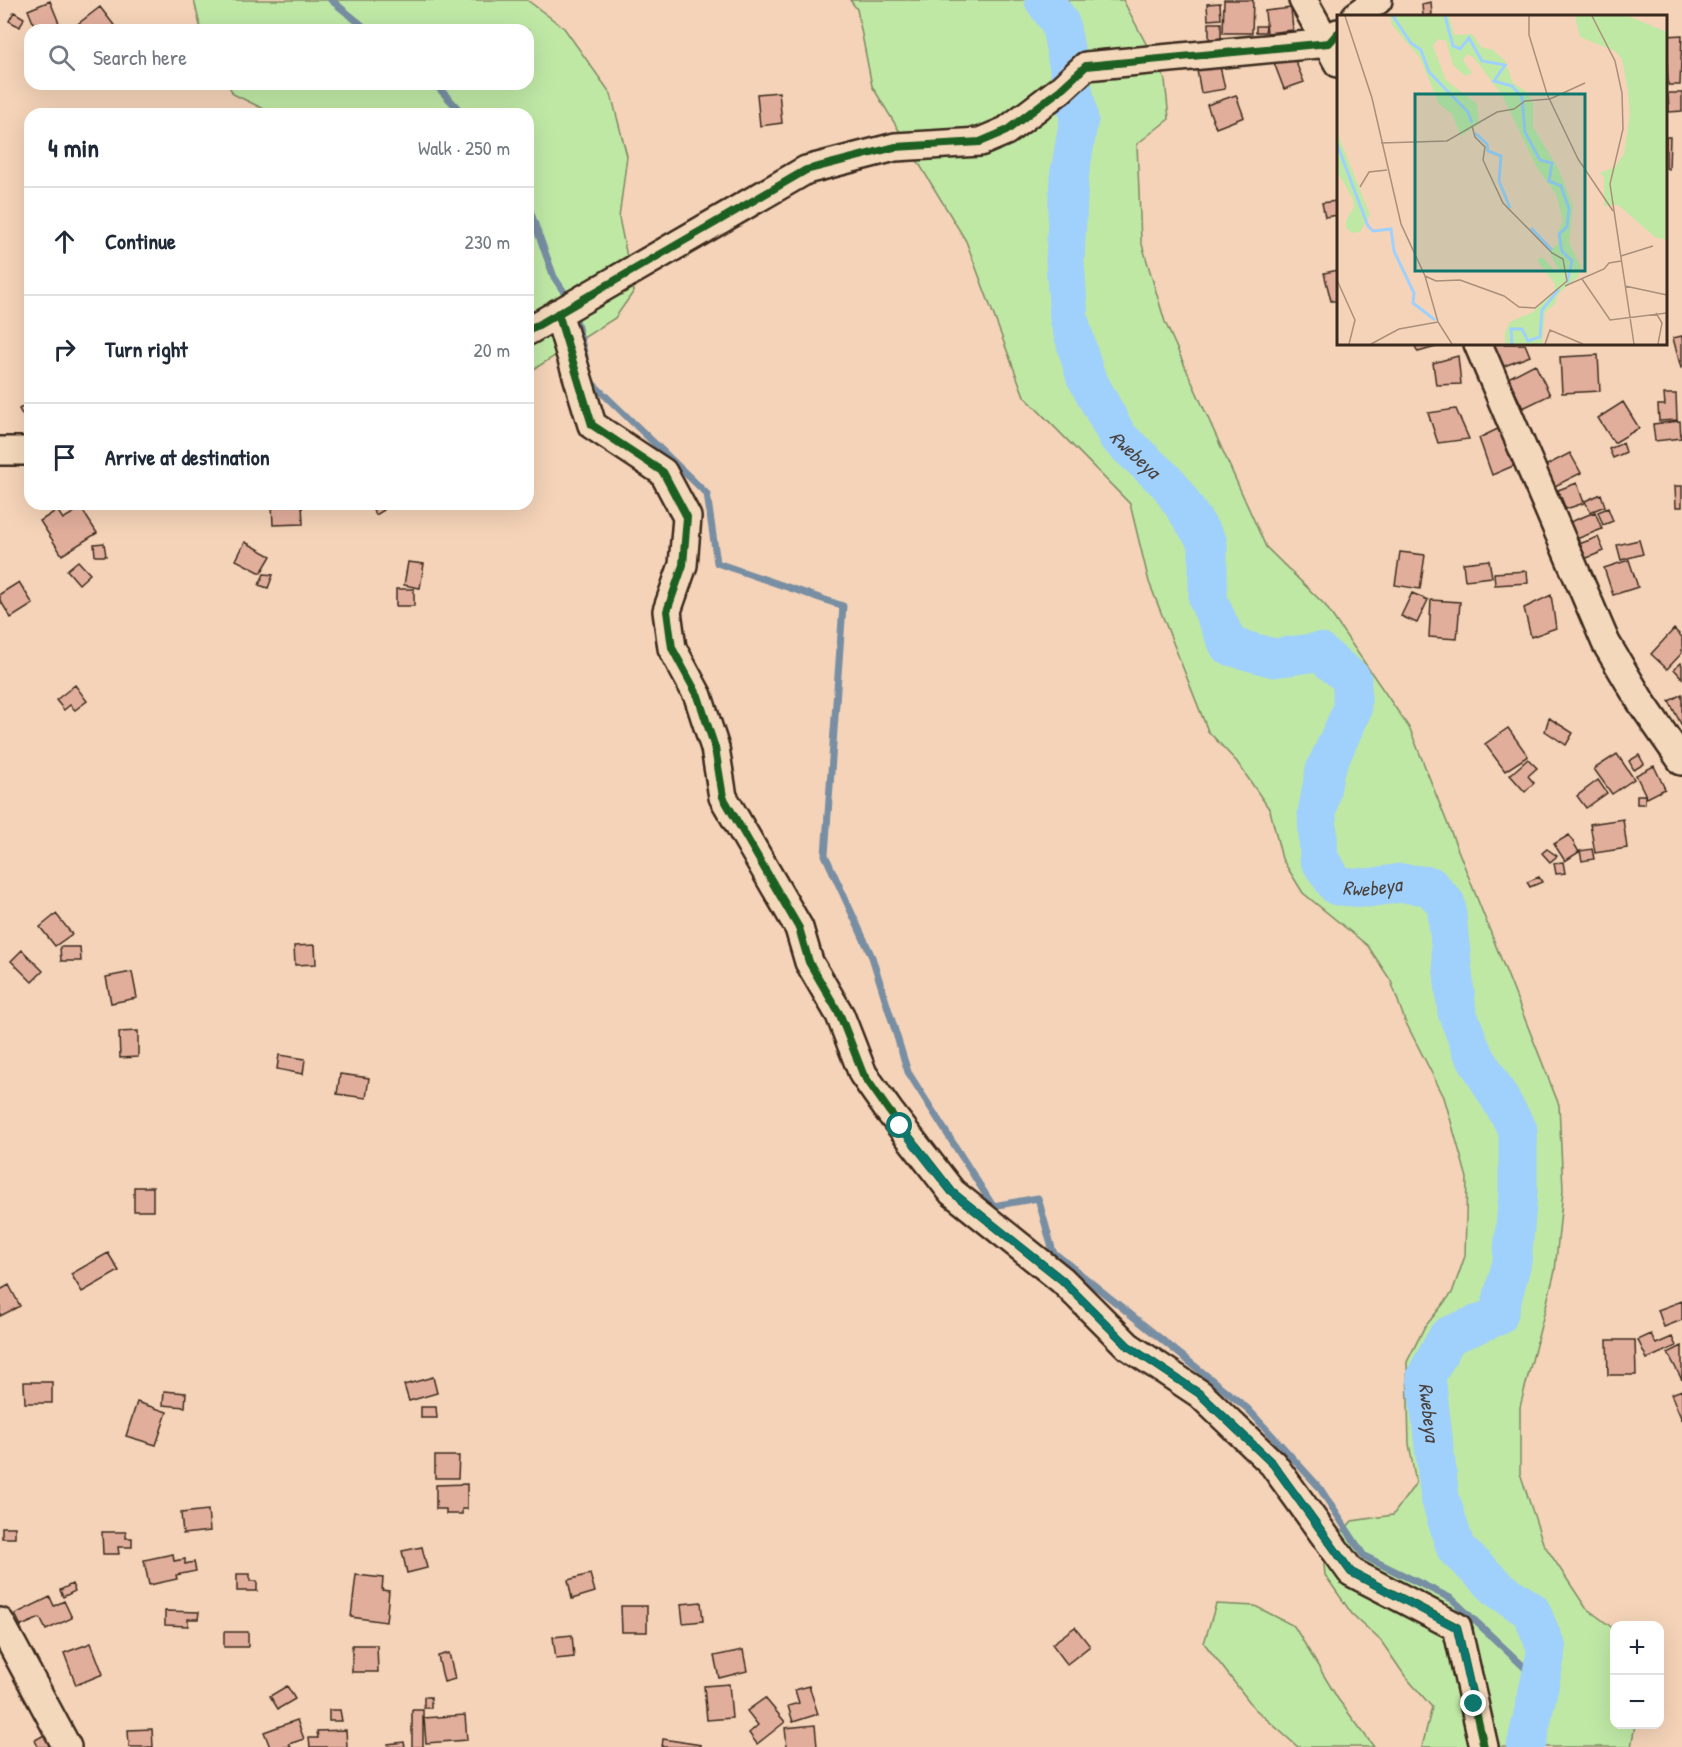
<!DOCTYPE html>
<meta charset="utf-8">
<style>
:root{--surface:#fff;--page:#f6f6f7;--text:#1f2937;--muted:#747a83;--line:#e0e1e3}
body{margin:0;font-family:"Patrick Hand",sans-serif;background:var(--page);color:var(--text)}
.controls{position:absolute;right:18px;bottom:18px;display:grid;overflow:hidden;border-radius:12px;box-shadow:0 6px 24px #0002}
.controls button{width:54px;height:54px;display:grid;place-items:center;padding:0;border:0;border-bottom:2px solid var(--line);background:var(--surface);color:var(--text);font:30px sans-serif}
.stop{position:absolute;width:18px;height:18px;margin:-14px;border:4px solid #0f766e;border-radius:50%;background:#fff}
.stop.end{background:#0f766e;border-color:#fff;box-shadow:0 2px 6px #0008}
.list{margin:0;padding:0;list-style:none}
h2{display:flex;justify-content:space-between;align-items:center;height:78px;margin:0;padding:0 24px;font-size:26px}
h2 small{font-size:20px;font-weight:400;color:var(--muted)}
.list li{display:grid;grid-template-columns:39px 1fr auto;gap:18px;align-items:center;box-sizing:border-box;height:108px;padding:0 24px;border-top:2px solid var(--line)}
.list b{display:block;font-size:22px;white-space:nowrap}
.list em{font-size:20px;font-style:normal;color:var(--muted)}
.icon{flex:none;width:33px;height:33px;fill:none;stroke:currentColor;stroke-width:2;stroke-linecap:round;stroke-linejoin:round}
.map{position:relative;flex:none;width:1682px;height:1747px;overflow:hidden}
.search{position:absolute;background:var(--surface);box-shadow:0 6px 24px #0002;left:24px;top:24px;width:510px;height:66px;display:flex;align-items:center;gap:15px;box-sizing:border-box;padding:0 21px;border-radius:18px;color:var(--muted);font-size:22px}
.panel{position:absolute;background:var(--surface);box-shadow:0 6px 24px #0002;left:24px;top:108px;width:510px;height:402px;border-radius:18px}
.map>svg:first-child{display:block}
</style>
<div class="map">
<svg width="1682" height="1747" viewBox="0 0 1682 1747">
<rect width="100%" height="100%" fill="#f4d3b8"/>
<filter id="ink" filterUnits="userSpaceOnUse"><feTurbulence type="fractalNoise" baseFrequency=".0167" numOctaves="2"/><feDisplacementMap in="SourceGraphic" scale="12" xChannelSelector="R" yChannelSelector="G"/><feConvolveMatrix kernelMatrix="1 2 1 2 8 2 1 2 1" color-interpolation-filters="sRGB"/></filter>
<g filter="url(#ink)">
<path fill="#bfe8a5" stroke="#7d8962" stroke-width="1.5" d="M194 0H527L564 28 611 94 627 156 619 218 634 291 615 318 528 373V114H274L233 94 228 84H528V30H201Z
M850 0H1123L1165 80 1169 119 1137 144 1141 241 1165 322 1266 547 1325 605 1410 729 1559 1105 1563 1190 1555 1271 1520 1407V1473L1543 1543 1586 1608 1614 1629V1724L1635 1725 1631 1747H1422L1432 1707 1405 1676 1381 1641 1352 1614 1325 1575 1323 1554 1352 1521 1393 1515 1416 1483 1409 1444 1407 1362 1424 1328 1452 1293 1465 1256 1467 1178 1444 1097 1405 1021 1391 981 1368 946 1303 893 1282 859 1270 810 1237 762 1208 731 1149 582 1130 504 1024 396 966 241 872 86 857 9Z
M1216 1604 1255 1606 1294 1626 1338 1699 1374 1747H1298L1255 1709 1204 1643Z"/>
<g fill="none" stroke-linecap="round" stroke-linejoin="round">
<path stroke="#788ea3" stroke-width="7" d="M331 0 368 30
M435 84 463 114
M528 205 554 277 570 301
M574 311 585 356
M590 381 707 494 717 563 843 606 825 855 872 957 908 1072 993 1206 1038 1198 1053 1252 1248 1409 1319 1487 1364 1556 1452 1599 1539 1681"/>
<path stroke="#a0d0fc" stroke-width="39" id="s1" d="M1044 0 1060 23 1079 119 1069 178 1065 261 1069 319 1085 375 1118 437 1169 484 1208 543V600L1229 646 1274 658 1319 652 1352 679V710L1325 770 1317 813 1319 859 1337 886 1368 888 1401 883 1430 886 1446 904 1457 1012 1471 1049 1518 1130V1193L1512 1262 1498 1316 1448 1336 1426 1376 1440 1498 1456 1549 1500 1590 1531 1611 1547 1649 1526 1747"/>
</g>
<path fill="#e2ae9c" stroke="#3b2a1e" stroke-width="1.5" d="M1224 0H1253L1252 33H1223Z
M50 1 61 28 36 30 28 10Z
M1431 2 1432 15 1423 16 1422 4Z
M1220 3 1221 19 1208 20 1207 4Z
M100 7 117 29 70 30Z
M1291 8 1293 30 1267 33 1265 11Z
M14 12 24 18 20 27 9 21Z
M1209 23H1221V40L1209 39Z
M1256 26H1266L1265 32H1256Z
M1682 35 1680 85H1668L1666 36Z
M1292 53 1304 82 1284 89 1273 60Z
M1220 66 1225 89 1201 93 1197 70Z
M779 92 782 123 760 126 757 94Z
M1668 93H1682V111L1669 112Z
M1236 95 1244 117 1216 128 1207 105Z
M1666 137H1670L1669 169 1666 168Z
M1336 201 1338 215 1325 217 1322 203Z
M1338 270V301H1331L1324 273Z
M1682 336V368H1681L1673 338Z
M1414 344H1446L1418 352Z
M1493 344H1525L1530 356 1502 367Z
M1598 355 1600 391 1562 393 1560 357Z
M1458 356 1461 384 1436 385 1433 363Z
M1535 364 1550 395 1523 408 1508 378Z
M1664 394H1676L1677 420 1659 421 1658 405H1665Z
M30 402V423L28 425 19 409Z
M1623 402 1639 428 1614 443 1598 418Z
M1456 409 1469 439 1438 443 1428 413Z
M1680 421 1681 438 1655 441 1653 424Z
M1504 426 1520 463 1492 475 1479 438Z
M1623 443 1626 452 1613 458 1609 449Z
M1570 453 1581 473 1553 487 1543 467Z
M1577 483 1584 503 1566 509 1558 490Z
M1675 486H1682V507H1676Z
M1601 494 1605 506 1590 512 1585 501Z
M272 504H302L303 524 273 525Z
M374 504H381L384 510 376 515 371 506Z
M81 508 97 533 62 555 40 521 57 510 63 519Z
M1608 508 1613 521 1603 525 1598 512Z
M1595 512 1602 529 1574 540 1568 523Z
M1598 537 1604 551 1577 562 1571 547Z
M1639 540 1643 554 1621 560 1617 545Z
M245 542 271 556 261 573 236 560Z
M104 543 106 556H95L94 544Z
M1400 552 1425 555 1420 589 1395 585Z
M1489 560 1492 577 1465 580 1463 563Z
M1629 560 1638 587 1613 595 1604 568Z
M78 561 90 574 79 584 67 570Z
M408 562 424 564 420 588 404 585Z
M1527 571 1528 583 1495 585 1494 573Z
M264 574 273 575 268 588 259 585Z
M19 582 33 604 11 618 0 600V594Z
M396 589H414V606H396Z
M1412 593 1428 600 1417 623 1401 616Z
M1551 595 1556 628 1531 637 1524 608Z
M1431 600 1460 602 1457 639 1429 637Z
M1674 629 1682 637V653L1667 669 1651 654Z
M1681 663 1682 665V678L1674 669Z
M75 685 87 701 75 710 70 705 64 710 56 700Z
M1682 694V726L1669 701Z
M1549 718 1573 733 1566 745 1545 731Z
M1508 728 1528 756 1505 771 1485 744Z
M1617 754 1634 779 1612 794 1594 769Z
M1639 755 1644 764 1634 770 1629 761Z
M1528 759 1537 768 1528 776 1534 783 1525 792 1510 775Z
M1654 766 1665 789 1647 798 1636 775Z
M1598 780 1607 793 1586 808 1577 796Z
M1637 795H1645V804H1637Z
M1623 819 1627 848 1595 853 1590 824Z
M1569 835 1579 852 1565 861 1554 844Z
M1547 849 1557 856 1550 862 1542 853Z
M1592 849 1594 859 1582 861 1580 851Z
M1563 862 1565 873 1556 874 1554 863Z
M1539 877 1542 882 1530 887 1527 882Z
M56 914 72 934 55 946 40 927Z
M315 945 316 964 295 965 294 946Z
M60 947H80L81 961H61Z
M22 950 43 971 32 982 11 961Z
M132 972 137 998 111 1003 106 977Z
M138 1031V1057L120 1058 119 1032Z
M279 1055 305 1059 303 1074 277 1069Z
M340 1074 369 1078 366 1098 337 1094Z
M134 1187H153V1211H134Z
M108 1253 119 1271 82 1292 71 1274Z
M9 1285 20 1306 0 1316V1290Z
M1682 1301V1320L1664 1327 1658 1310Z
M1651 1334 1656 1344 1672 1337 1676 1346 1647 1359 1638 1340Z
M1607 1340H1635L1636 1375H1608Z
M1682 1346V1380L1668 1353Z
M433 1377 437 1393 409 1401 404 1385Z
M24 1382H52V1403H25Z
M1682 1390V1420L1671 1394Z
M164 1391 186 1393 185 1407 163 1405Z
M137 1402 167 1412 156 1445 126 1436Z
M421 1407H436L437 1418H421Z
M435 1456H459L458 1478H435Z
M467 1484V1509H462V1514H446V1509H436V1485Z
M208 1510 210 1531 183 1534 181 1513Z
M2 1527H15V1538H2Z
M102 1532H126V1538H132V1547H118L119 1554H103Z
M422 1547 427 1568 407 1573 402 1551Z
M173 1554 174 1561 185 1559V1564L194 1562 196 1571 176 1575 177 1579 149 1585 144 1560Z
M237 1574H250V1581H257V1591H237Z
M590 1574 595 1592 572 1599 568 1580Z
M356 1575 383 1578 382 1590 389 1591 386 1622 351 1617Z
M72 1584 75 1591 63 1597 60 1590Z
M50 1597 54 1606 64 1601 72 1618 46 1630 40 1618 21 1626 15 1614Z
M701 1602 703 1621 683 1623 681 1604Z
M621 1606H647V1632H622Z
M165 1611 199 1612 198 1619H188V1626L165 1625Z
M1075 1627 1090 1646 1067 1664 1052 1644Z
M224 1632H248V1647H224Z
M572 1635 574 1657 556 1659 553 1637Z
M91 1643 103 1674 76 1685 64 1653Z
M352 1645H377L378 1672H352Z
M743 1650 747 1671 719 1678 714 1656Z
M449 1653 455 1679 444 1682 438 1656Z
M729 1684 732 1718 707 1720 704 1686Z
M287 1686 295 1699 278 1709 270 1696Z
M809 1686 818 1714 793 1722 788 1706 799 1703 795 1690Z
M424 1697H431V1708H424Z
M765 1698 785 1722 757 1744 749 1733 758 1725 747 1711Z
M329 1710H340L342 1721H329Z
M412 1710H423V1747H412Z
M465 1715 467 1740 426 1743 424 1718Z
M297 1720 304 1739 289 1744 291 1747H270L264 1732Z
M815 1725 817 1747H787L785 1728Z
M152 1729 153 1747H129L128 1730Z
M346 1730 347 1747H310L309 1738H318L317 1731Z
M46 1734 59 1747H38L35 1740Z
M663 1739 701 1745V1747H662Z
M404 1742 405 1747H389L388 1744Z"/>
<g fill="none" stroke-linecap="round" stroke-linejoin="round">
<g stroke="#3b2a1e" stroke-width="32">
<path id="street" d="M1303 0 1338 63
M1356 16 1378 0
M558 313 592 425 663 472 687 517 683 565 667 611 672 648 698 696 715 748 723 797 799 928 809 962 840 1015 863 1074 889 1111 952 1192 1062 1280 1128 1346 1200 1394 1273 1464 1351 1572 1457 1627 1484 1747
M528 331 806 170 895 147 980 142 1006 131 1060 90 1086 66 1329 43 1338 33
M1478 344 1606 643 1641 702 1682 761
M0 451H30
M0 1622 67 1747"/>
</g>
<use href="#street" stroke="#f4d8bb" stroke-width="27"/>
<g stroke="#f4d8bb" stroke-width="11">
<path id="cycleway" d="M558 313 592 425 663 472 687 517 683 565 667 611 672 648 698 696 715 748 723 797 799 928 809 962 840 1015 863 1074 889 1111 952 1192 1062 1280 1128 1346 1200 1394 1273 1464 1351 1572 1457 1627 1484 1747
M528 331 806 170 895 147 980 142 1006 131 1060 90 1086 66 1329 43 1338 33"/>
</g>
<use href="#cycleway" stroke="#1b5e20" stroke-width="8"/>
</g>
</g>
<g fill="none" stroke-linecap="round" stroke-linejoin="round" filter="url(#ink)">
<path stroke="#0f766e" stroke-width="8" d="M900 1126 952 1192 1062 1280 1128 1346 1200 1394 1273 1464 1351 1572 1457 1628 1474 1704"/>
</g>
<g text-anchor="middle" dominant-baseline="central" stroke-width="4.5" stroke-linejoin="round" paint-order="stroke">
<g font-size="20" font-style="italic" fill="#4a433f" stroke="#f4d8bb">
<text stroke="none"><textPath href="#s1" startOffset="480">Rwebeya</textPath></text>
<text stroke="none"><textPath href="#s1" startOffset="1092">Rwebeya</textPath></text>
<text stroke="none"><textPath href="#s1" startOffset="1740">Rwebeya</textPath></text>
</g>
</g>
<g transform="translate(1337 15)">
<rect width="330" height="330" fill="#f4d3b8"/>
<path d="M53 1H112L117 20 135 19 144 32 156 35 168 46 176 68 190 77 196 88V112L221 153 236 191 232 228 244 252 241 262 221 279 218 289 208 297 205 329H168V317L173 307 196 297 217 276 218 269 200 245 205 242 219 257 222 256 212 236 221 229V217L226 206 219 179 200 153 165 80 137 43 130 39 126 45 135 58 128 61 116 50 109 26 101 24 96 31 109 65 140 89 142 109 124 121 115 99 102 89 83 43 55 10ZM238 1H291L330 17V225L318 222 281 190 267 191V162L263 158 278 152 287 139 293 99 291 75 285 44 278 36 243 22ZM0 117 33 200 23 217 15 218 9 213V206L17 192 16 184 1 158Z" fill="#bfe8a5"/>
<path fill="none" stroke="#a0d0fc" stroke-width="3" d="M56 1 74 28 84 35 92 57 131 97 135 108M108 1 116 31 123 34 132 23 145 46 168 50 157 66 175 71 185 82 188 117 203 145 215 148 212 166 224 171 232 194 230 212 222 219 225 236 235 246 230 268M138 118 150 129 151 136 164 141 162 166 173 193M0 129 31 211 36 216 54 214 57 236 77 278 76 288 98 305M194 213 215 235M175 329 174 314H185L191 326 203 322 205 295 222 274"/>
<path fill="none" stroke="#aa8f7a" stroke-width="1.5" d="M8 1 35 83 64 209 88 261 101 307 115 329M192 1V20L210 79 241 144 276 196M255 1 278 46 285 78 286 114 273 169 297 329M44 128 110 126 160 97 177 94 188 86 213 84 248 68M23 172 32 157 50 155M284 241 316 231M88 261 99 266 123 265 167 281 182 292 198 293 230 266 226 244 215 238 166 188 146 145 148 132 138 122 135 111M245 264 273 305 330 298M0 265 18 305 12 329M228 271 267 254 272 248 284 246M288 271 330 280M319 298 325 308 321 329M34 329 62 314 101 307M208 329 213 315 246 329"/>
<path fill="#0f766e" fill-opacity="0.15" stroke="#0f766e" stroke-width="3" d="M78 79H248V256H78Z"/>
<rect width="330" height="330" fill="none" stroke="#3b2a1e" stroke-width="3"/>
</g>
</svg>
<div class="controls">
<button>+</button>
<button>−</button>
</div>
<div class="stop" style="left:900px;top:1126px"></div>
<div class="stop end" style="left:1474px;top:1704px"></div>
<div class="search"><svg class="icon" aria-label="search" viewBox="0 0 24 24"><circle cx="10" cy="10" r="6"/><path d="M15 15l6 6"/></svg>Search here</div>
<section class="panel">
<h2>4 min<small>Walk · 250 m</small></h2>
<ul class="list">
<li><svg class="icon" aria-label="ahead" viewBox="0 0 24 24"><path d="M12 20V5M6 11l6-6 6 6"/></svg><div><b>Continue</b></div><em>230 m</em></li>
<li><svg class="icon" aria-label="right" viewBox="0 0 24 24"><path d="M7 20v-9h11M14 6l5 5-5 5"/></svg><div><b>Turn right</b></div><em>20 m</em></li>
<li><svg class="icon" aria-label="arrive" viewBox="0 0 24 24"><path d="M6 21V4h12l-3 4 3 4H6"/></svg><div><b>Arrive at destination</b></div></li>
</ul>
</section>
</div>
